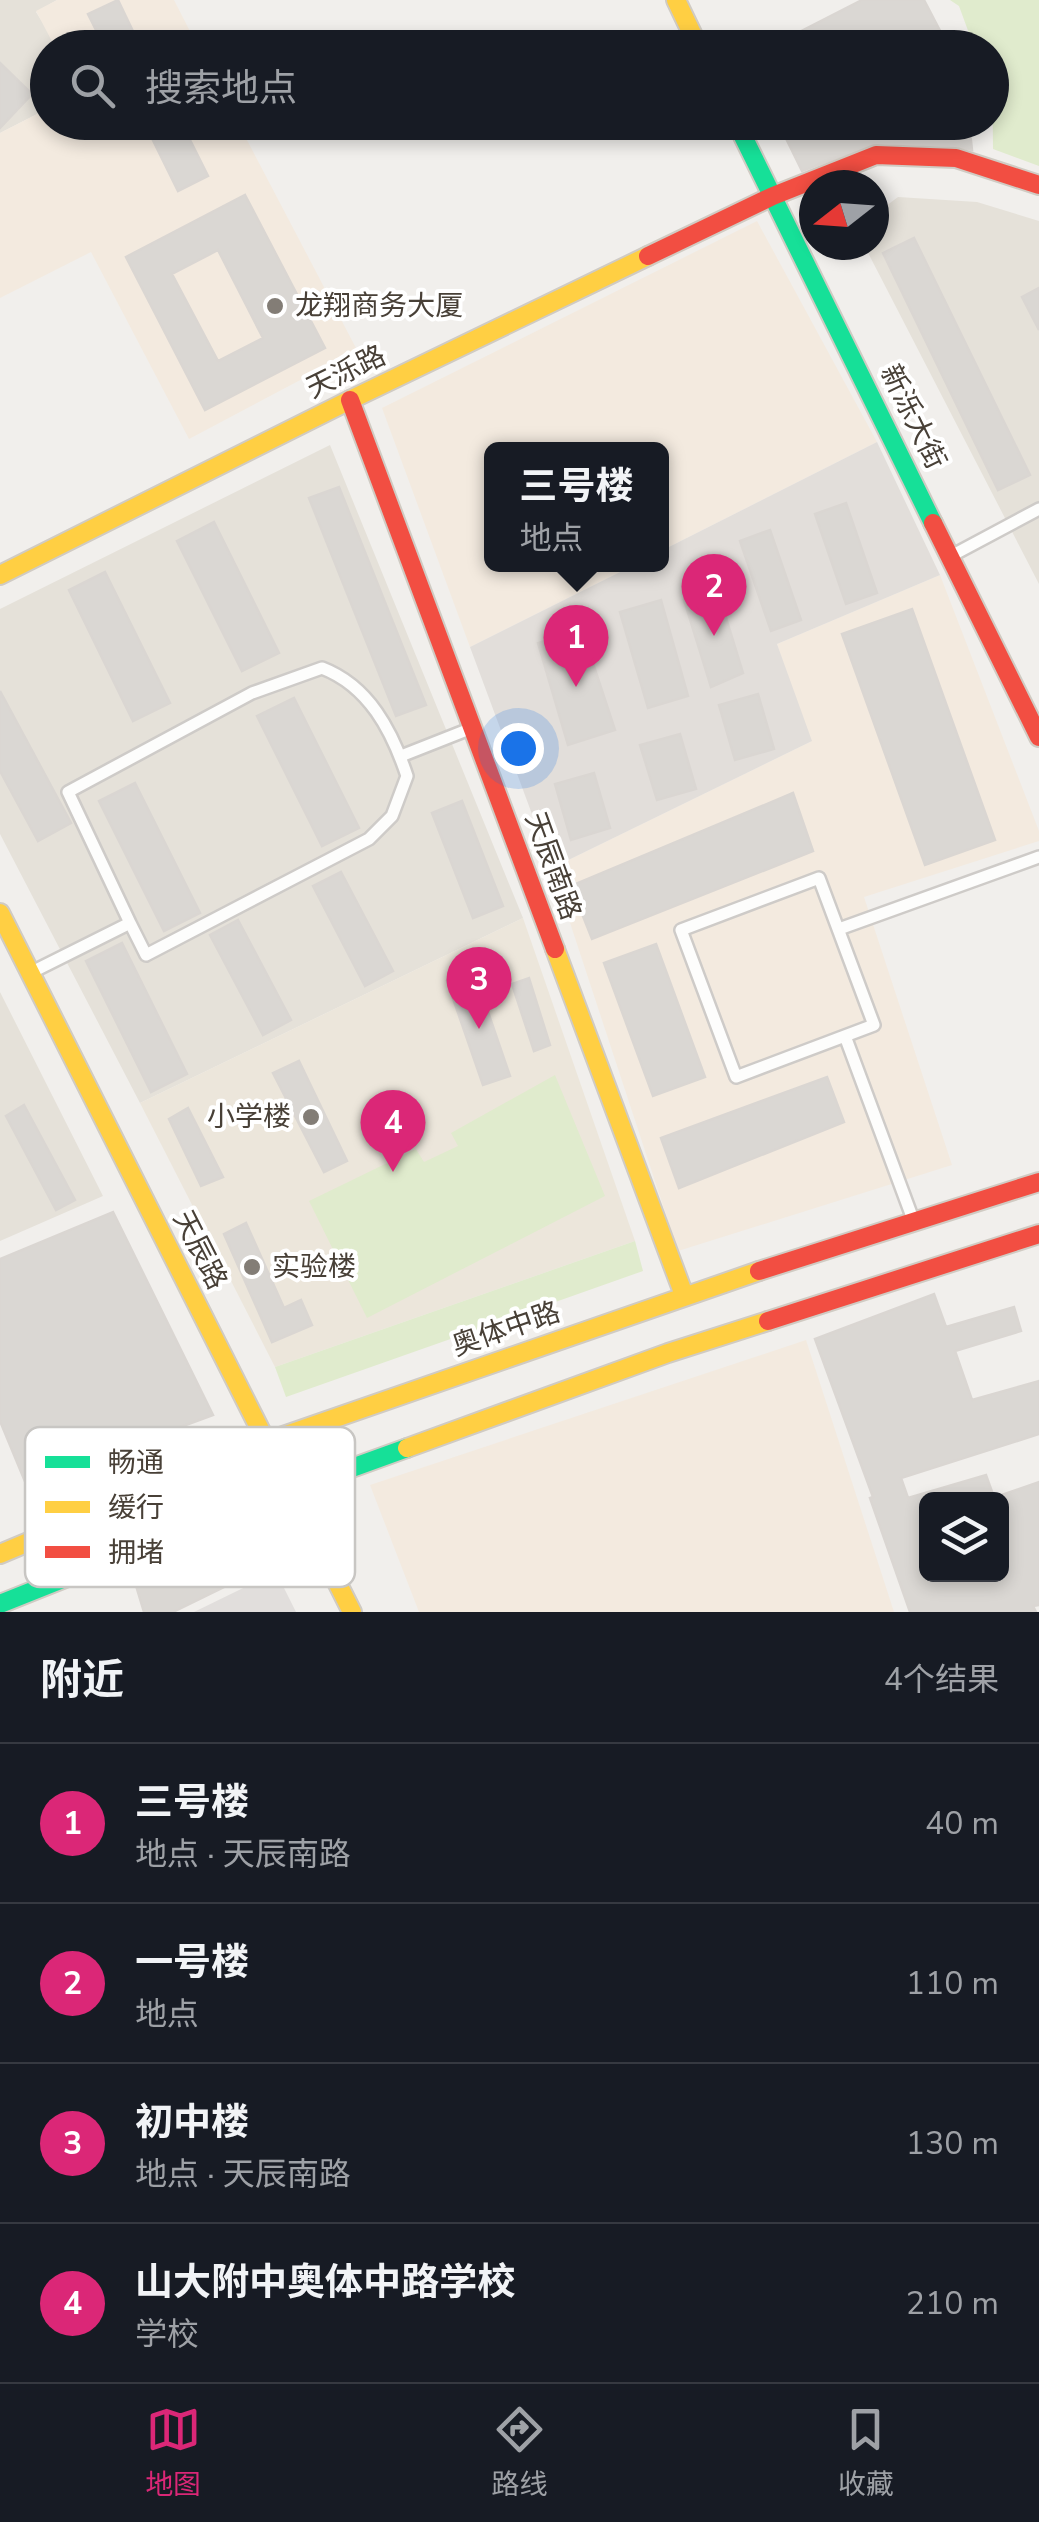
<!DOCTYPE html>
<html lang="zh">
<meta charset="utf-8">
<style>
:root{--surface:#171b24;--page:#20242c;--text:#f1f3f6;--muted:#9ea1a6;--line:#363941;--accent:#db2777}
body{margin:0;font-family:"Nunito Sans","Noto Sans SC",sans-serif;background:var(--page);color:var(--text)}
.controls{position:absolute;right:30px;bottom:30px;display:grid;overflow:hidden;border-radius:15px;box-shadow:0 5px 15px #0003}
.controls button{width:90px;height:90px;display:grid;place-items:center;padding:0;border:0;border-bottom:2px solid var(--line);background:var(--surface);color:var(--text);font:50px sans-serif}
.compass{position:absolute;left:799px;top:170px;width:90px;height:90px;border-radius:50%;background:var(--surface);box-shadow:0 5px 15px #0003;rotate:253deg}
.you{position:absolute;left:518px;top:748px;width:35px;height:35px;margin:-25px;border:8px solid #fff;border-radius:50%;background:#1a73e8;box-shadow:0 0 0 15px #1a73e833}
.badge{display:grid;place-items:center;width:65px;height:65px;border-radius:50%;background:var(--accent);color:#fff;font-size:32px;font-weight:700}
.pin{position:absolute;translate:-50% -82px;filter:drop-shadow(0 2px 5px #0008)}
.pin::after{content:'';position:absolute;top:52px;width:35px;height:30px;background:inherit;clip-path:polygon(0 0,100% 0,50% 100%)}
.popup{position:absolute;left:484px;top:442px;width:185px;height:130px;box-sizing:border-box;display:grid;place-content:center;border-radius:15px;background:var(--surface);filter:drop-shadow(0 2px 8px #0005);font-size:32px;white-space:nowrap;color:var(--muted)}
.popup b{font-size:38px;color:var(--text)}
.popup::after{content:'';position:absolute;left:50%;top:100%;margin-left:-20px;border:20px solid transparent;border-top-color:var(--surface)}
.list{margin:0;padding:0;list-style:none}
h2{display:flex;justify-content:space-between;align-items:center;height:130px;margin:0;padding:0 40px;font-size:42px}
h2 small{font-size:32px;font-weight:400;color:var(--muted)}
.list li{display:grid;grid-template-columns:65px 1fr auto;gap:30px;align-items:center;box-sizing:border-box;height:160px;padding:0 40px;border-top:2px solid var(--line)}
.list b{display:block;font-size:38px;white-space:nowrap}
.list p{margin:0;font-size:32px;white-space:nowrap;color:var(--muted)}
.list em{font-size:32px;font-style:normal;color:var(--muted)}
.icon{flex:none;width:55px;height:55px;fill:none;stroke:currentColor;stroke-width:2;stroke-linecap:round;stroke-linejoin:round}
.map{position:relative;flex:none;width:1039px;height:1612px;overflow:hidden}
.search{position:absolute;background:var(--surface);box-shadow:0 5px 15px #0003;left:30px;right:30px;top:30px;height:110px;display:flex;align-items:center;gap:25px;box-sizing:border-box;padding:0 35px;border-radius:55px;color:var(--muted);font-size:38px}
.sheet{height:770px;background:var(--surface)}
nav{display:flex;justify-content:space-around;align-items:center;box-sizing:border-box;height:140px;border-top:2px solid var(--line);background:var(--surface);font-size:28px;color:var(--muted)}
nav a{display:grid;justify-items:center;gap:5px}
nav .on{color:var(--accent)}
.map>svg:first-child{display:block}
</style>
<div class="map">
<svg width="1039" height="1612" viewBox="0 0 1039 1612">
<rect width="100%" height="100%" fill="#f1efec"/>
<path fill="#e5e1d9" d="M0 0H57L36 12 58 47 48 48 47 109 0 133Z
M898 197 977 202 1039 221V584L864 245H874V215Z
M330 445 523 918 140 1103 0 834V609Z
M0 992 103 1196 0 1241Z"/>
<path fill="#f3eadf" d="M57 0H174L198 47H55L36 11Z
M47 109 48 122 238 123 357 350 189 439 91 252 0 298V133Z
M757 221 877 442 661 551V450H491V564L634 565 470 647 382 408Z
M940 575 1039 831V841L864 897 952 1165 678 1251 552 868 810 742 777 644Z
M806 1340 894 1612H419L370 1485Z"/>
<path fill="#e2deda" d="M877 442 940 575 777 644 812 741 552 868 470 647 634 565 661 564V551Z"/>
<path fill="#ece6db" d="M523 918 635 1241 275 1367 140 1103Z"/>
<path fill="#e0ebcd" d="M950 0H1039V166L993 149 992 48 974 47 959 6Z
M555 1075 605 1196 367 1318 309 1201 416 1149 424 1162 458 1146 451 1133Z
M635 1241 643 1271 286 1397 275 1367Z"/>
<path fill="#e1dedc" d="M276 1572 296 1612H194Z"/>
<path fill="#dad7d3" stroke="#dad6d2" stroke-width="2.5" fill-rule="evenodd" d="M118 0 141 48H105L88 14Z
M862 0H924L949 48H768Z
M0 63 32 94 0 128Z
M144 122H181L208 176 178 191Z
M778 122H969L972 150 956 146 876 143 802 171Z
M245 195 325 348 205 410 126 257ZM218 250 263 338 218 361 172 274Z
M914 238 1030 475 998 490 883 253Z
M1039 288V330L1022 297Z
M339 487 426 705 396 716 309 498Z
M846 503 877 593 846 604 815 514Z
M214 522 279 653 242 671 177 541Z
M770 530 801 620 771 631 740 541Z
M105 572 170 703 133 721 69 590Z
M716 585 743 673 711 687 684 600Z
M661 600 688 696 648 708 620 612Z
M912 609 995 840 925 865 842 634Z
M582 630 615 730 568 745 538 643Z
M0 691 71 823 38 841 0 771Z
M758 694 774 749 735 760 719 705Z
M294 698 359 828 322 846 257 716Z
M680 734 696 789 657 800 640 745Z
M594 773 610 828 571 840 555 784Z
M135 783 200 913 164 931 99 801Z
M793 793 813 851 592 939 571 886Z
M462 801 503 906 473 918 432 813Z
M341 872 393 971 365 986 313 886Z
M238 920 291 1020 263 1035 210 935Z
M122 943 187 1074 151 1092 86 961Z
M656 944 705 1077 653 1096 604 963Z
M474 971 510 1076 483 1085 447 981Z
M529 978 550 1045 534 1051 512 984Z
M299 1061 347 1161 324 1172 273 1073Z
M827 1077 844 1122 679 1188 661 1138Z
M24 1105 75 1200 56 1210 6 1116Z
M188 1108 223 1177 201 1186 169 1119Z
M113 1212 213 1415 26 1484 0 1421V1259Z
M246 1223 284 1308 301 1300 312 1325 272 1342 224 1234Z
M934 1294 946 1327 1014 1307 1021 1331 955 1351 972 1400 1039 1381V1434L901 1478 908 1498 986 1475 995 1500H926V1574H1002V1495L1039 1482V1605L1033 1606 1036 1612H910L870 1498 873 1497 815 1339Z
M270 1524 285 1557 173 1612H144L134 1579Z"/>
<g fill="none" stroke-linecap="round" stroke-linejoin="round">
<g stroke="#cecbc8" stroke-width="16">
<path id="street" d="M951 556 1039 509
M401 756 472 728
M819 878 874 1025 736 1077 681 930Z
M839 929 1039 857
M30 973 130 923 146 955 369 839 392 816 407 776C392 731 369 686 322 668L252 693 68 792 130 923
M845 1036 914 1222"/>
</g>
<g stroke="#d0cbc3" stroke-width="22">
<path id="fast" d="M736 122 933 523
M0 1604 233 1511 407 1448"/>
</g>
<g stroke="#d0cbc3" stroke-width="22">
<path id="slow" d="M676 0 699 48
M0 575 350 400 648 256
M0 913 352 1612
M555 949 684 1295
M407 1448 668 1353 768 1321
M0 1554 266 1442 759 1271"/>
</g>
<g stroke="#d0cbc3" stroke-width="22">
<path id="jam" d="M648 256 773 196 876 155 956 158 1039 185
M350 400 555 949
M933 523 1039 737
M759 1271 1039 1182
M768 1321 1039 1234"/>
</g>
<use href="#street" stroke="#fdfdfc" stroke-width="11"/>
<use href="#fast" stroke="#16e098" stroke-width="18"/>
<use href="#slow" stroke="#ffcf43" stroke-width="18"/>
<use href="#jam" stroke="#f24e42" stroke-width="18"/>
</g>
<g fill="#837d76" stroke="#fff" stroke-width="4">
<circle cx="275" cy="306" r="10"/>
<circle cx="311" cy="1117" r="10"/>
<circle cx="252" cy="1267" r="10"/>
</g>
<g text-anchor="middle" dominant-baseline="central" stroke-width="8" stroke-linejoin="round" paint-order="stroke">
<g font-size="28" fill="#484037" stroke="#fff" text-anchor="start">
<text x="295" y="306">龙翔商务大厦</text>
<text x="291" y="1117" text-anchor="end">小学楼</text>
<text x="272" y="1267">实验楼</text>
</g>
<g font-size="28" fill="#484037" stroke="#fff">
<text transform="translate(346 372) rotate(-26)">天泺路</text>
<text transform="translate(913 417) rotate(64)">新泺大街</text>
<text transform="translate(553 866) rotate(70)">天辰南路</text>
<text transform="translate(200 1250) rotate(63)">天辰路</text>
<text transform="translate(506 1329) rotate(-19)">奥体中路</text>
</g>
</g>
<rect x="25" y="1427" width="330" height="160" rx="15" fill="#fff" stroke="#c8c6c3" stroke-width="2.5"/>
<rect x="45" y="1456" width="45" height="12" fill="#16e098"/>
<rect x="45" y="1501" width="45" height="12" fill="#ffcf43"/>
<rect x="45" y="1546" width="45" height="12" fill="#f24e42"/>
<g font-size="28" fill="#484037">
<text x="108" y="1472">畅通</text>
<text x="108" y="1517">缓行</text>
<text x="108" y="1562">拥堵</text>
</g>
</svg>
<div class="controls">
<button><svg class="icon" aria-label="layers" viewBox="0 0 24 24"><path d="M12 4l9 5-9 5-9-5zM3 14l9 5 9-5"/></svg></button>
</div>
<svg class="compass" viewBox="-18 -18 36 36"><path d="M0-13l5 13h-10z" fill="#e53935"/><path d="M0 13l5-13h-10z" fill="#9ea1a6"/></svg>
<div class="you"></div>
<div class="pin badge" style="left:576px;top:687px">1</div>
<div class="popup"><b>三号楼</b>地点</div>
<div class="pin badge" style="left:714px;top:636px">2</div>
<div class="pin badge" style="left:479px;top:1029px">3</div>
<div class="pin badge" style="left:393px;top:1172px">4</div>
<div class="search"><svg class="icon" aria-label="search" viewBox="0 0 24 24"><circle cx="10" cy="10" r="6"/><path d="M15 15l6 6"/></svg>搜索地点</div>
</div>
<section class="sheet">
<h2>附近<small>4个结果</small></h2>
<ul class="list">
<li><span class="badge">1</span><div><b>三号楼</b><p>地点 · 天辰南路</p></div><em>40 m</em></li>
<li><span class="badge">2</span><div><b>一号楼</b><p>地点</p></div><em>110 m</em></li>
<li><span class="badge">3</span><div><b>初中楼</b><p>地点 · 天辰南路</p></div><em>130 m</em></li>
<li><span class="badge">4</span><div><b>山大附中奥体中路学校</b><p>学校</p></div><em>210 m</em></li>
</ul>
</section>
<nav>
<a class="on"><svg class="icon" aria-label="map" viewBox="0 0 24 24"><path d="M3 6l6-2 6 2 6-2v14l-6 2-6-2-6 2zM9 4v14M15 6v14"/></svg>地图</a>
<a><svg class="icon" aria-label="directions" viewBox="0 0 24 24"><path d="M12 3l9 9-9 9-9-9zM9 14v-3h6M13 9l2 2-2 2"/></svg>路线</a>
<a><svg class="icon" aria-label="saved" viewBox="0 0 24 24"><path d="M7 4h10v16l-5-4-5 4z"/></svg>收藏</a>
</nav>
